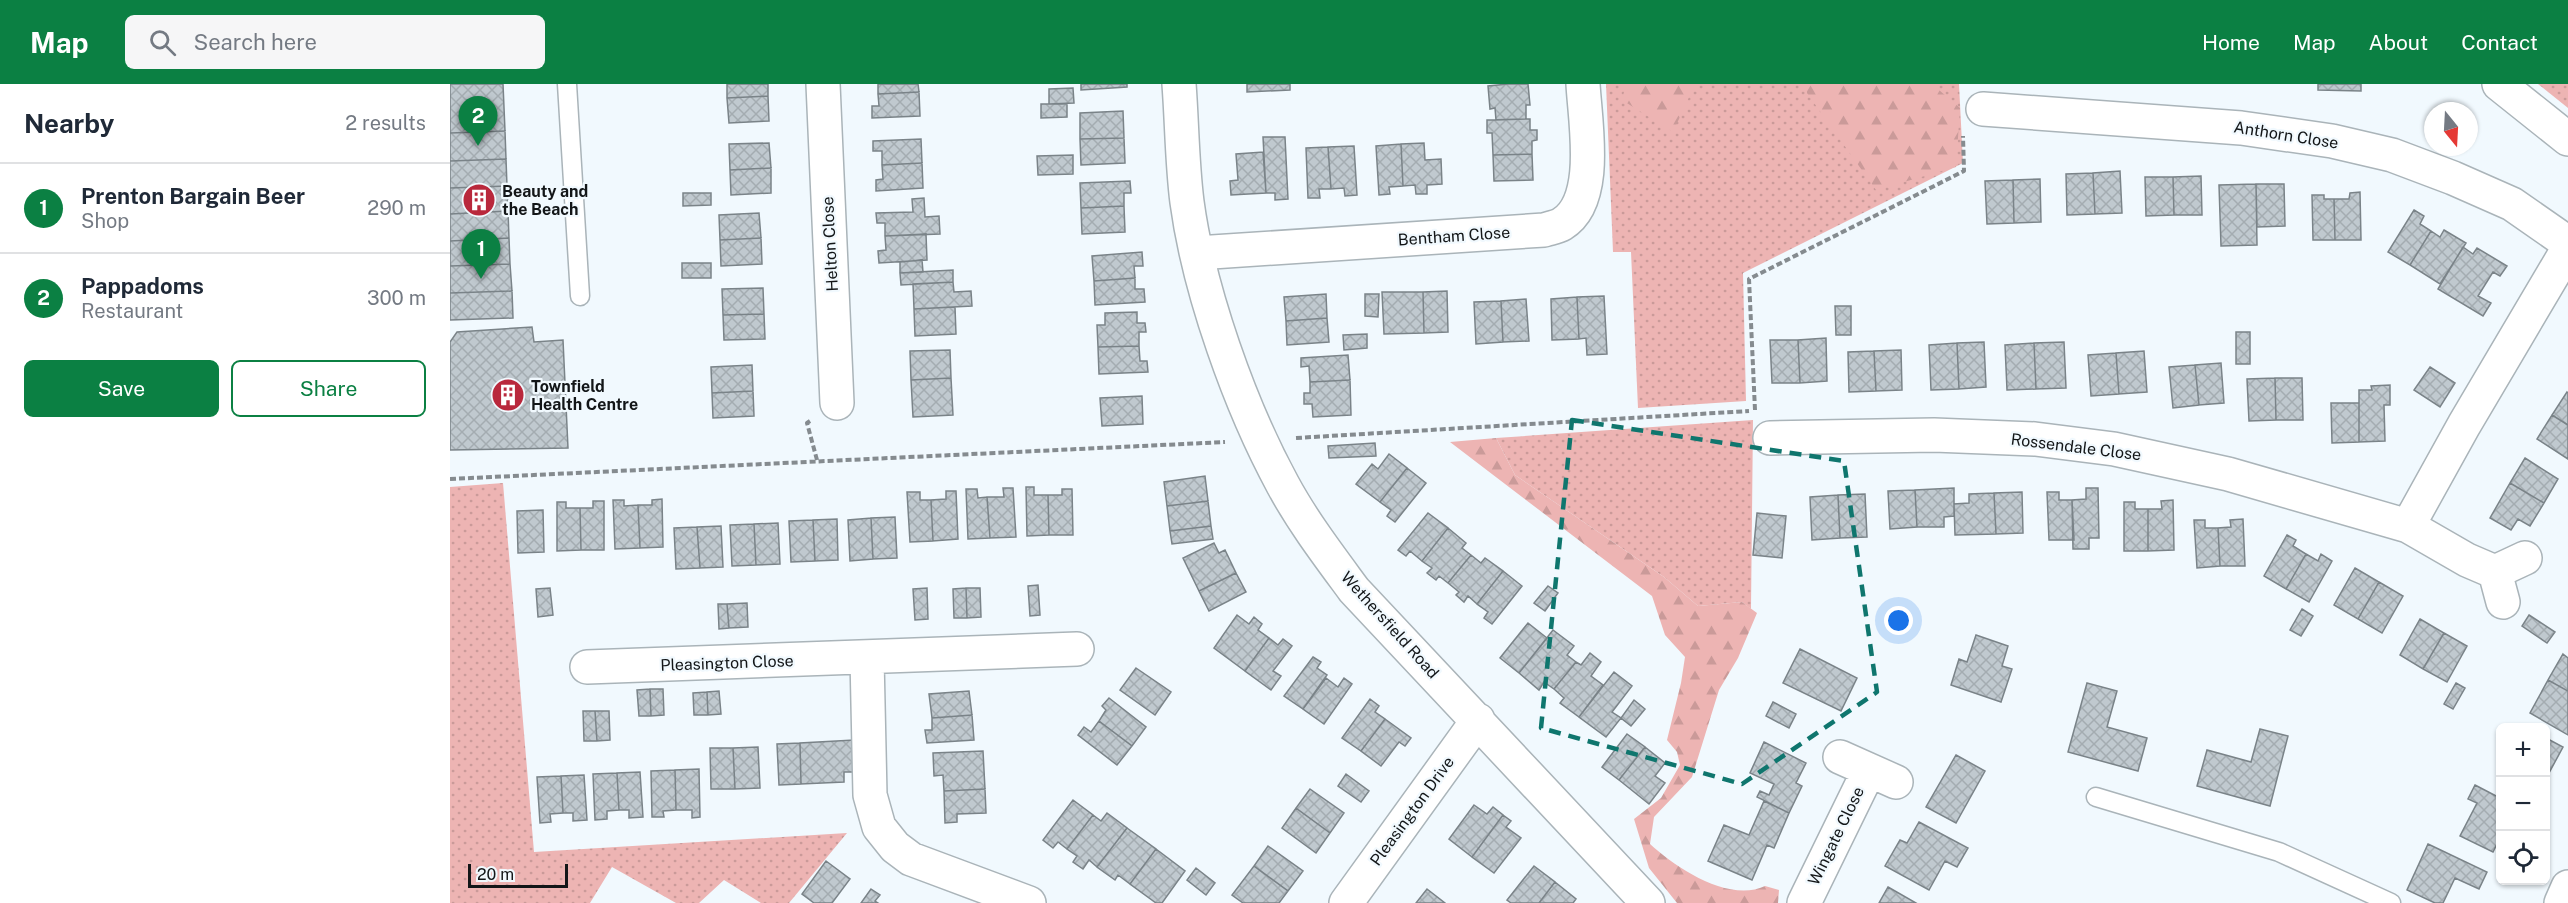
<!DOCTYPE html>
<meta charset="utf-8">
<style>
:root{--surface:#fff;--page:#f6f6f7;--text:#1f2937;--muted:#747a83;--line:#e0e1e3;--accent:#0b8043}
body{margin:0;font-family:"Public Sans",sans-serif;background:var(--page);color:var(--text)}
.controls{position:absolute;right:18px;bottom:18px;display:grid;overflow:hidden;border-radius:9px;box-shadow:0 2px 4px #0004}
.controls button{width:54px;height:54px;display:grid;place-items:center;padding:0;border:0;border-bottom:2px solid var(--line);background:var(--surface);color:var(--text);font:30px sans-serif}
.compass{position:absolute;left:1974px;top:18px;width:54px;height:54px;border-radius:50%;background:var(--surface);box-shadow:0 2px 4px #0004;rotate:162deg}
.scale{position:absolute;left:18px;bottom:15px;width:100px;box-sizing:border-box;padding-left:6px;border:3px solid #131618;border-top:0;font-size:16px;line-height:21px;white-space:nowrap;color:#131618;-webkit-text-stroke:4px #f1f9fe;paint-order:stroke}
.you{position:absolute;left:1449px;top:537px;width:21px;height:21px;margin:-15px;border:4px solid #fff;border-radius:50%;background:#1a73e8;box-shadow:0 0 0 9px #1a73e833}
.badge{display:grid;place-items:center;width:39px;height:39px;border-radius:50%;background:var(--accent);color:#fff;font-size:20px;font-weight:700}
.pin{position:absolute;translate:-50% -50px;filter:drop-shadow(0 2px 3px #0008)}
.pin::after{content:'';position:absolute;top:32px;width:21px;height:18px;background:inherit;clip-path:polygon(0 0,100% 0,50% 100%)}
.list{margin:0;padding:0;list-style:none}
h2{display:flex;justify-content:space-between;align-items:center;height:78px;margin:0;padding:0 24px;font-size:26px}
h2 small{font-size:20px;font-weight:400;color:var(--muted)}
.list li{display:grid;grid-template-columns:39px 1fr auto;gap:18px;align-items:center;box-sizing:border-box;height:90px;padding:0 24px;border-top:2px solid var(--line)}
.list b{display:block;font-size:22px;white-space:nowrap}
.list p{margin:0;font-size:20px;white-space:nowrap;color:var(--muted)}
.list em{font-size:20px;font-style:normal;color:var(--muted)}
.actions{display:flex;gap:12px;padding:18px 24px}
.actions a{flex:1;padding:14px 0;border:2px solid var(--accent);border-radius:9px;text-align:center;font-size:21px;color:var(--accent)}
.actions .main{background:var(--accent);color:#fff}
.icon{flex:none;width:33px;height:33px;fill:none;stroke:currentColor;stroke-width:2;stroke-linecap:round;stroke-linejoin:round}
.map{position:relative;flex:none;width:2118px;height:819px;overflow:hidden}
header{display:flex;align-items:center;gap:36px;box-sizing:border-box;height:84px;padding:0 30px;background:var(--accent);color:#fff}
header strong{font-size:28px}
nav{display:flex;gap:33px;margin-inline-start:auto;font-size:21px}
.search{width:420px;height:54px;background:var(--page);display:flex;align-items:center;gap:15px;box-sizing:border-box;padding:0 21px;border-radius:9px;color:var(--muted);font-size:22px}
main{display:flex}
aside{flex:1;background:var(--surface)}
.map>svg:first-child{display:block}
</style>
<header>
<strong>Map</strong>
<div class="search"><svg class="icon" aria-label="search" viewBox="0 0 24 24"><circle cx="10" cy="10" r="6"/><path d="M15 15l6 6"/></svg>Search here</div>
<nav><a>Home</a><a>Map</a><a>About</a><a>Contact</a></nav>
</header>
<main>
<aside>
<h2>Nearby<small>2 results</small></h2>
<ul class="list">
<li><span class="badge">1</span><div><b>Prenton Bargain Beer</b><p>Shop</p></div><em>290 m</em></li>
<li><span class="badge">2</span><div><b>Pappadoms</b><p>Restaurant</p></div><em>300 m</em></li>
</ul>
<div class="actions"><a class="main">Save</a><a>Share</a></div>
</aside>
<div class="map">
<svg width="2118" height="819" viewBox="0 0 2118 819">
<defs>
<pattern id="green-dots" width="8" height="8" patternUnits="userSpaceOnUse" patternTransform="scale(1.5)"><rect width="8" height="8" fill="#edb4b3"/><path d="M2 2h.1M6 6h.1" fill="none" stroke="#ca9a99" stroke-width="1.8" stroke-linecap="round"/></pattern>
<pattern id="forest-firs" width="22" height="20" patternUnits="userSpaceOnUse" patternTransform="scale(1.5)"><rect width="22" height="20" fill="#edb4b3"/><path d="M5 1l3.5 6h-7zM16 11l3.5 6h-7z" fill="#ca9a99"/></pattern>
<pattern id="building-cross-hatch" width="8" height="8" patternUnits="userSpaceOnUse" patternTransform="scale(1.5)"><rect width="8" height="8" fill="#c0c9cf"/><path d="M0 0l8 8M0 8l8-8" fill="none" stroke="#a4acb1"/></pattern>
</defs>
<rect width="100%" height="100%" fill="#f1f9fe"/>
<path fill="url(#green-dots)" d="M1156 0H1509L1513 79 1293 189 1296 317 1188 324 1181 168H1163Z
M2088 0H2118V24Z
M1303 336 1301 525 1292 518 1248 522 1214 493 1065 391 1046 354Z
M53 399 84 768 397 749 339 819H311L274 796 249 819H226L162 783 140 819H0V403Z"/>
<path fill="url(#forest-firs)" d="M1176 0H1245L1223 48 1172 16Z
M1357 0H1482L1510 24 1506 83 1426 106 1357 9Z
M1046 354 1065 391 1214 493 1248 522 1292 518 1307 529 1288 574 1269 606 1242 693 1204 733 1200 760C1226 784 1279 819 1315 802L1329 806 1328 819H1227L1199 784 1184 735 1211 714 1230 681 1227 668 1217 656 1231 599 1235 573 1215 551 1202 512 1000 358Z"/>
<path fill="url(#building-cross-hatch)" stroke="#7a8388" stroke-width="1.5" d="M0 0H53L55 47 0 49Z
M277 0H318V12L277 14Z
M428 0H468L469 8 428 10Z
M631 0H677V3L631 6Z
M797 0H840V6L797 8Z
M1058 0H1078L1080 21H1076V35L1046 36 1045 24 1040 25 1038 2Z
M1868 0H1911V7L1868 6Z
M623 4 624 19 599 20V5Z
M469 8 470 32 422 34V22H429L428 10Z
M318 12 319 37 279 39 277 14Z
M591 20H617V33L591 34Z
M673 27 674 54 630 55V29Z
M1076 35H1080V46H1087V56L1082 57V70L1043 71 1042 49H1037V36Z
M55 47 56 75 0 77V49Z
M813 53H835L838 115 825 116V109H816Z
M674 54 675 79 631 81 630 55Z
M471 55 472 79 432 81V67H423V57Z
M319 59 321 84 280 86 279 60Z
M974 59 975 76 991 75 992 100 977 101V110H966L965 101 953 102 951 60Z
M951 60 953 102 939 103 940 110 929 111 926 62Z
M904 62 907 111 895 112 894 104 881 105 878 63Z
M878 63 881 105H869L870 114H858L856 64Z
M813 68 816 109 781 111 780 97 788 96 786 70Z
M1082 70 1083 96 1044 97 1043 71Z
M623 71V90L588 91 587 72Z
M56 75 57 102 0 104V77Z
M472 79 473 104 426 107V96L433 95 432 81Z
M321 84V109L281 111 280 86Z
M1670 87 1672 129 1645 130 1643 89Z
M1643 89 1645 130 1617 131 1616 90Z
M1751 92 1752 131H1724L1723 93Z
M1695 93H1723L1724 131 1696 132Z
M1590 95 1591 138 1564 139 1563 96Z
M1563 96 1564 139 1537 140 1535 97Z
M680 97 681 109H674V122L631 124 630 99Z
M1806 100H1834L1835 142 1807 143Z
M1806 100 1807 161 1771 162 1769 101Z
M57 102 58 127 0 130V104Z
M1910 108 1911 156H1885L1884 115H1899L1900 109Z
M233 109H261V121L233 122Z
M1862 111H1874V115H1884L1885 156H1863Z
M474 114 475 133 489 132 490 150 435 152V139H427L426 129 463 128 462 115Z
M674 122 675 148 632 150 631 124Z
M1964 126 1974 132 1970 140 1981 147 1960 181 1938 168Z
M58 127 59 154 0 157V130Z
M309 129 311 154 270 156 269 131Z
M1994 146 2016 159 1990 200 1960 181 1981 147 1990 153Z
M476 150 477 176 429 179 428 167 436 166 435 152Z
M59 154 60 180 0 182V157Z
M311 154 312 180 271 182 270 156Z
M2013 163 2023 170 2027 164 2057 182 2050 192 2043 188 2028 212 2041 219 2033 232 1988 205Z
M692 168 693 182H684L685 194 644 197 642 172Z
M472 176 473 188 450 189V178Z
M232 179H261V194H232Z
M60 180 62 207 0 209V182Z
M503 186V198L451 201 450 189Z
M685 194V205H694L695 218 645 221 644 197Z
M503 198 504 208 521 207 522 222 464 225 463 200Z
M313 204 314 230 273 231 272 205Z
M62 207 63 234 0 236V209Z
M997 207 998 248 974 249 973 208Z
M932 208H973L974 249 934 250Z
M876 210 877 234 836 237 834 213Z
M915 210H929L928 233 915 232Z
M1154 212 1157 270 1137 271 1136 254 1129 255 1127 213Z
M1127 213 1129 255 1102 256 1101 215Z
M1076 215 1079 257 1053 258 1051 217Z
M1051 217 1053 258 1026 260 1024 218Z
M1385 222H1401V251H1386Z
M505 223 506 250 465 252 464 225Z
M687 228V239H695L696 248H689V262L648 263 647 241H655V229Z
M314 230 315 255 274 256 273 231Z
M877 234 879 258 837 261 836 237Z
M82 243 84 258 113 256 118 364 0 366V258L7 248Z
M1786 248H1800V280H1786Z
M917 250V264L894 266 893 251Z
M1376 254 1377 297 1350 299 1348 256Z
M1320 256H1348L1350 299H1322Z
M1534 258 1536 303 1509 305 1507 259Z
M1614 258 1616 304 1586 305 1584 259Z
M1507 259 1509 305 1481 306 1479 261Z
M1584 259 1586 305 1557 306 1555 261Z
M689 262 690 277H697L698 288 649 290 648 263Z
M500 266 501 294 461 296 460 267Z
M1451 266 1452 306 1426 307 1424 267Z
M1424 267 1426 307 1399 308 1398 268Z
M1694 267 1697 308 1669 310 1666 269Z
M1666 269 1669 310 1641 312 1638 271Z
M898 271 900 296 860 298 859 282 851 283V274Z
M1771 279 1774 319 1749 321 1745 281Z
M302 281 303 307 262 309 261 283Z
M1745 281 1749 321 1723 324 1719 283Z
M1980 283 2005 299 1990 323 1964 306Z
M501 294 503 331 463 333 461 296Z
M1825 294 1826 336 1799 337 1797 295Z
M1825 294H1852L1853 336H1826Z
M900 296 901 331 863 333 862 320H854V309H860V298Z
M1940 301V321H1934L1935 357 1909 358V306H1922L1921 302Z
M303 307 304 332 263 334 262 309Z
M2117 308 2118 309V341L2102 331Z
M692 312 693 340 652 342 650 314Z
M1881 319H1909V358L1882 359Z
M2102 331 2118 341V375L2087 355Z
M925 359 926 372 879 374 878 362Z
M939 370 957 384 930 418 906 400 922 380 928 385Z
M2075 374 2108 395 2094 419 2060 399Z
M957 384 976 399 945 438 937 432 941 426 930 418Z
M755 392 758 417 717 422 714 398Z
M2060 399 2094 419 2080 442 2068 435 2061 446 2040 434Z
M576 403H584V411H598L599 451 577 452Z
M553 404H563L566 453 540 454 537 413H554Z
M1504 404V432L1494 433V443H1467L1465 406Z
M1636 404H1648L1649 454H1639V465H1623L1622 416 1636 415Z
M516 405H527L528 414 537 413 540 454 518 455Z
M612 405H622L623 451H599L598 411H612Z
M1465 406 1467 443 1440 445 1438 407Z
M496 407H506L508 455 483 457 481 416 496 415Z
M457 408H470V416H481L483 457 460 458Z
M1572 408 1573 449 1546 450 1544 409Z
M1597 408H1609V416H1622L1624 456H1599Z
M1544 409 1546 450 1505 451 1504 420 1519 419V410Z
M1415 410 1417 453 1390 454 1388 411Z
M1388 411 1390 454 1362 456 1360 413Z
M212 415 213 463 190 464 188 421H202V416Z
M163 416H174V422L188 421 190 464 165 465Z
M1723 416 1724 466 1698 467V425H1712L1711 417Z
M143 417H154V466H131L130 424H143Z
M758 417 761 442 720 447 717 422Z
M107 418H116V424H130L131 466 107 467Z
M1674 418H1685V425H1698V467H1674Z
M93 426 94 468 68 469 67 427Z
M978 429 998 444 972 477 960 467 956 472 948 466Z
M1307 429 1336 432 1332 474 1303 471Z
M445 433 447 474 423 475 421 434Z
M421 434 423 475 400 477 398 436Z
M387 435 388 476 365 477 363 436Z
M1793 435 1795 482H1770L1768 444 1781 443 1780 436Z
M363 436 365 477 341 478 339 437Z
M1744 436H1755V444H1768L1770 482 1747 484Z
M328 439 330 480 306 481 304 440Z
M304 440 306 481 282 482 280 441Z
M271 442 273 483 250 484 247 443Z
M761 442 763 455 722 460 720 447Z
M247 443 250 484 226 485 224 444Z
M998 444 1016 459 1012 464 1021 471 998 499 989 492 986 496 977 489 982 484 972 477Z
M1837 451 1846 456 1843 462 1856 470 1836 505 1814 492Z
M764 459 769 469 775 466 786 489 749 507 733 474Z
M1856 470 1868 477 1871 470 1882 477 1859 518 1836 505Z
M1021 471 1031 479 1035 474 1053 487 1027 520 1018 512 1014 518 1006 511 1009 508 998 499Z
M1905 484 1929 498 1908 535 1884 521Z
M1053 487 1072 502 1042 540 1034 534 1038 528 1027 520Z
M786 489 796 508 759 527 749 507Z
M1929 498 1953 512 1932 549 1908 535Z
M588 501 590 531 580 532 578 502Z
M1098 502 1108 509 1095 527 1084 519Z
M100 504 103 531 88 533 86 505Z
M477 504 478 535 465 536 463 505Z
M516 504 517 534H504L503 505Z
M516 504H530L531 533 517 534Z
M297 519 298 543 279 544 277 520Z
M268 520H277L279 544 269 545Z
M1852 525 1863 532 1851 552 1840 546Z
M787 531 799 540 804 533 812 540 808 546 819 554 795 587 764 564Z
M2079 531 2105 548 2097 559 2072 542Z
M1970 535 1994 549 1973 585 1950 571Z
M1078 539 1097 554 1069 589 1050 574Z
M1103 546 1124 562 1117 571 1126 578 1104 605 1094 598 1089 606 1069 589Z
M1994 549 2017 562 1997 598 1973 585Z
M1526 551 1558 562 1552 582 1562 585 1551 618 1501 601 1509 575 1517 578Z
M819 554 828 561 833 555 842 562 823 587 831 592 821 606 795 587Z
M1350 565 1407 594 1391 627 1333 599Z
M1140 569 1151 578 1141 592 1153 601 1129 633 1110 619 1114 614 1104 605 1126 578 1131 581Z
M2113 570 2118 574V607L2098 596Z
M863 573 871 578 867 584 877 591 853 625 834 612Z
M686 584 721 608 705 631 670 606Z
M1164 588 1182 602 1162 628 1171 634 1156 653 1129 633Z
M876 594 888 603 894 594 902 600 874 640 853 625Z
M2098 596 2118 607V651L2080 629Z
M1637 599 1667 607 1657 643 1697 654 1688 687 1618 668Z
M2006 599 2015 604 2003 625 1994 620Z
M200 605 201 632H189L187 606Z
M200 605H213L214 631 201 632Z
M269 607 271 630 258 631 257 608Z
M519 607 522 631 482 634 479 610Z
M257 608 258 631H244L243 609Z
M659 614 696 643 682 662 649 637 656 626 652 622Z
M920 615 929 622 925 628 935 635 911 667 892 654Z
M1184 616 1195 625 1181 642 1171 634Z
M1323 618 1346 630 1339 644 1316 632Z
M133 627H145L147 657H134Z
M145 627H159L160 656 147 657Z
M522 631 524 656 477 659 475 646H482V634Z
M935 635 961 654 955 662 949 658 931 682 911 667Z
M649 637 682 662 667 681 628 651 634 643 641 648Z
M1810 645 1838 652 1820 722 1747 702 1757 666 1801 678Z
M1177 650 1195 663 1169 696 1152 683Z
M2096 654 2113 663 2099 689 2096 687Z
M404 656 405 688H394V698L351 700 350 659Z
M1314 658 1356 679 1346 699 1352 702 1339 729 1307 713 1310 707 1319 711 1324 700 1300 689Z
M350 659 351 700 329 701 327 660Z
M308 663 310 704 285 705 283 664Z
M1195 663 1215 679 1205 692 1215 699 1199 720 1169 696Z
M260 664H283L285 705H261Z
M533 667 535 705 494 707 493 691 484 692 483 669Z
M1506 671 1535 687 1506 739 1476 723Z
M249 685 250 733 242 734V726H226L225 686Z
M225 686 226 726 213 727 214 733H202L201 687Z
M190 688 193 733 179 734V726H169L167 689Z
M167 689 169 726 157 727V735L145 736 143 690Z
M896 690 919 707 911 718 888 702Z
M134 691 137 736 123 737V729H113L111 692Z
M111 692 113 729 100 730 101 738 90 739 87 693Z
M2025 701 2050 714V754L2043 768 2010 752 2027 719 2018 715Z
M535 705 536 729 507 730V738L495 739 494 707Z
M860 705 894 729 880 749 846 724Z
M623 716 643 731 617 765 608 758 603 764 593 756Z
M1314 717 1339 729 1324 764 1317 761 1302 796 1258 777 1274 741 1299 751Z
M1024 721 1037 730 1043 723 1053 731 1022 773 999 755Z
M846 724 880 749 866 769 832 744Z
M657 729 677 744 647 783 639 776 633 785 623 778 627 772 617 765 643 731 651 737Z
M1053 731 1061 737 1056 743 1071 754 1044 789 1022 773Z
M1469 738 1518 764 1507 783 1495 777 1479 806 1435 782 1450 756 1457 759Z
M677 744 706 765 680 800 668 791 665 796 647 783Z
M1978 760 2037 788 2029 805 2005 794 1993 819H1985L1957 806Z
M818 762 853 787 838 807 804 782Z
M706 765 735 787 712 819H706L680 800Z
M376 777 400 795 382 819H364L352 810Z
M804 782 838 807 829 819H793L782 811Z
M1084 782 1105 798 1089 819H1061L1057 816Z
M746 784 765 799 756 811 737 796Z
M1105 798 1126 815 1123 819H1089Z
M1438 803 1466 819H1429Z
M421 805 430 811 425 817 428 819H411Z
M977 805 995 819H966Z"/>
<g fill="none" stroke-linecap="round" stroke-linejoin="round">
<g stroke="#aab4b9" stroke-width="21">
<path id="service" d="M117 0 130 212
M1646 713 1829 768 1941 819"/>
</g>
<g stroke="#aab4b9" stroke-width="36">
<path id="minor" d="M373 0 387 319
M729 0C732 39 732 79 737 118 749 207 790 322 833 401 853 438 879 472 904 506L1198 819
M1533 25 1791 44 1882 57 1942 71 2003 94 2062 120 2118 159
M747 169 1094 146C1100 144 1107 143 1112 140 1150 117 1135 38 1133 0
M1320 354 1484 351 1585 355 1664 365 1778 390 1958 442 2017 476 2045 488 2075 474
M1958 442 2014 341 2118 165
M2045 488 2053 518
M417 574 420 711 429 743 445 763 461 775 579 819
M137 583 627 565
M1390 673 1446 698
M896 819 1028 636
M1354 819 1419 686
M2111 819 2118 803"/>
</g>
<g stroke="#aab4b9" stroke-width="36">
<path id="tertiary" d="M2049 0 2118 55"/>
</g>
<path stroke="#858b8f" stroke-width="4" stroke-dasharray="6 3" stroke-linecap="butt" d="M1305 326 1299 195 1514 87 1513 52
M360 337 357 339 367 376
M846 354 1299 327
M0 395 775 358"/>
<use href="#service" stroke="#fff" stroke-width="18"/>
<use href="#minor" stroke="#fff" stroke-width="33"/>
<use href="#tertiary" stroke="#fff" stroke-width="33"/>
</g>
<path fill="none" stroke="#0f766e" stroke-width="4.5" stroke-dasharray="12 8" stroke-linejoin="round" d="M1122 336 1394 377 1427 608 1292 700 1091 644Z"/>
<defs>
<g id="building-disc" transform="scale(1.725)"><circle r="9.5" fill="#b9283c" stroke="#f1f9fe"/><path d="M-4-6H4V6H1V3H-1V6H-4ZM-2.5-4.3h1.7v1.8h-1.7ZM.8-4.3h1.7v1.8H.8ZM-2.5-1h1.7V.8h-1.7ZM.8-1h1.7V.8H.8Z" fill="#fff"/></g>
</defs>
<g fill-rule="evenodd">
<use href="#building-disc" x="29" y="116"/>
<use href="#building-disc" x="58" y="311"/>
</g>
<g text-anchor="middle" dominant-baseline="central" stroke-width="4.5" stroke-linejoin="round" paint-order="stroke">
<g font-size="16" fill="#131618" stroke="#f1f9fe">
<text transform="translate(1836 51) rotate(9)">Anthorn Close</text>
<text transform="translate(1004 152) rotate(-4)">Bentham Close</text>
<text transform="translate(380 160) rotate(-93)">Helton Close</text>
<text transform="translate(1626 363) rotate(7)">Rossendale Close</text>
<text transform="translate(940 541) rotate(48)">Wethersfield Road</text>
<text transform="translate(277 579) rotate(-2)">Pleasington Close</text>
<text transform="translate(962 727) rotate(-54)">Pleasington Drive</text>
<text transform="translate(1386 752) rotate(-64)">Wingate Close</text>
</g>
<g font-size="16" font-weight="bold" fill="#131618" stroke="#f1f9fe" text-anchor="start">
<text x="52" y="107">Beauty and<tspan x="52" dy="18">the Beach</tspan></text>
<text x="81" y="302">Townfield<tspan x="81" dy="18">Health Centre</tspan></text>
</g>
</g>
</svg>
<div class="controls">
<button>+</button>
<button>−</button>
<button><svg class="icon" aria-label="locate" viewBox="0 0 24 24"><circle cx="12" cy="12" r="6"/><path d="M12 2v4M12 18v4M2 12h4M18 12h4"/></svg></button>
</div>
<svg class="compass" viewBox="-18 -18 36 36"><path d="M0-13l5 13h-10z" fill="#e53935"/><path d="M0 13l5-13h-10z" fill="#747a83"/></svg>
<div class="scale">20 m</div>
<div class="you"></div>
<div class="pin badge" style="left:31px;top:195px">1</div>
<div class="pin badge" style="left:28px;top:62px">2</div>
</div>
</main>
